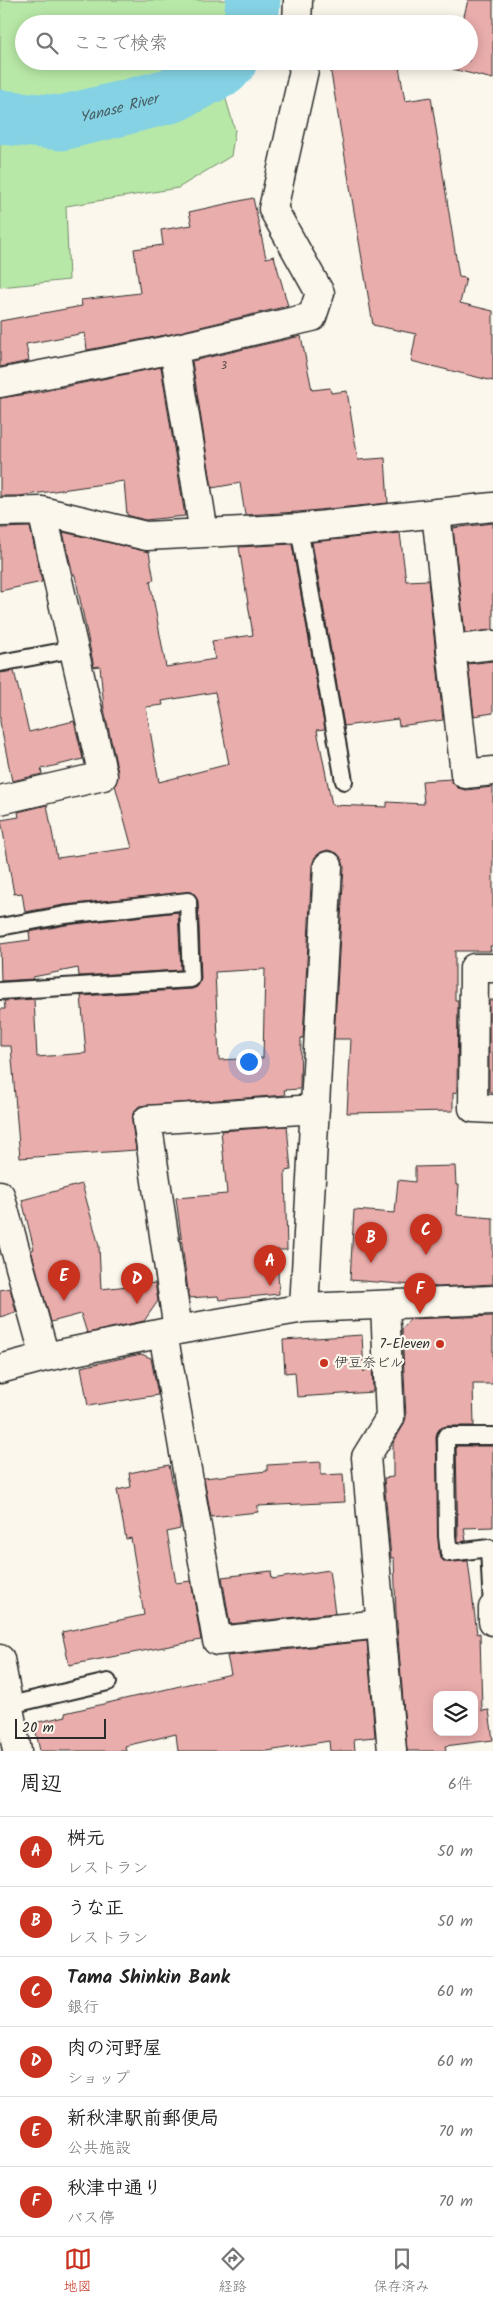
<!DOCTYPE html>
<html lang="ja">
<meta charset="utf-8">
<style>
:root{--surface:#fff;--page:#f6f6f6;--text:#222;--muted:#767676;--line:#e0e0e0;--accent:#c8321e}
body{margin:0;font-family:Kalam,"Klee One",sans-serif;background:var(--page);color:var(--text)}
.controls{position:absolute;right:15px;bottom:15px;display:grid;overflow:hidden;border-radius:10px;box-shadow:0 2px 12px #0003}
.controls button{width:45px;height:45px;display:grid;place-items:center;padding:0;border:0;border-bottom:1px solid var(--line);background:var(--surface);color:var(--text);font:25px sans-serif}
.scale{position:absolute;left:15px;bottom:12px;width:91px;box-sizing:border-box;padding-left:5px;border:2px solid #2b2b2b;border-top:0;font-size:14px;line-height:18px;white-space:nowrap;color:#2b2b2b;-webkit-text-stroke:4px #fbf7ec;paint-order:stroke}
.you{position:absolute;left:248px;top:1061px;width:18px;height:18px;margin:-12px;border:4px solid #fff;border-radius:50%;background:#1a73e8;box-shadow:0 0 0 8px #1a73e833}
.badge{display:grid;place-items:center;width:32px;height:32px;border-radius:50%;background:var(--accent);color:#fff;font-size:16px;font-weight:700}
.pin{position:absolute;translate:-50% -41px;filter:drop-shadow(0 1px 2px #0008)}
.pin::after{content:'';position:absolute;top:26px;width:18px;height:15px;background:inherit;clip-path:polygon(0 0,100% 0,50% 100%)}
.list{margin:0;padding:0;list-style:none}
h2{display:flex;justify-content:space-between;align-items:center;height:65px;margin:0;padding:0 20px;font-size:21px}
h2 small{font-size:16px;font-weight:400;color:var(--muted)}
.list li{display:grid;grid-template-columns:32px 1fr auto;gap:15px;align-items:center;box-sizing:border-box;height:70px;padding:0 20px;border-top:1px solid var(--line)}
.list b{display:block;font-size:19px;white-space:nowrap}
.list p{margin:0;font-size:16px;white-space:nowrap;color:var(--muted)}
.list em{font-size:16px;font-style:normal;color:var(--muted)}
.icon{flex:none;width:28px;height:28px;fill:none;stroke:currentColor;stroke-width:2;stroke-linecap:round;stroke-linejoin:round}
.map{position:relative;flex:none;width:493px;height:1751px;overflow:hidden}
.search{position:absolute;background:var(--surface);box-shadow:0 2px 12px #0003;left:15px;right:15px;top:15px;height:55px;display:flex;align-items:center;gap:12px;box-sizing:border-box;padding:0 18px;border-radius:28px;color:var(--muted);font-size:19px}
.sheet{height:485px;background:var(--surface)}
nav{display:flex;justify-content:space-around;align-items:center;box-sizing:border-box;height:70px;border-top:1px solid var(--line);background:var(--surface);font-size:14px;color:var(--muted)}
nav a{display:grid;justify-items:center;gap:2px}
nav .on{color:var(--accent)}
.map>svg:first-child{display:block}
</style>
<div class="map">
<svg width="493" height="1751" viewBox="0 0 493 1751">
<rect width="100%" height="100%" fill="#fbf7ec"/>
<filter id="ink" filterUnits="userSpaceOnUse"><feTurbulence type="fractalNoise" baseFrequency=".02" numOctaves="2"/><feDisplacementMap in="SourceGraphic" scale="10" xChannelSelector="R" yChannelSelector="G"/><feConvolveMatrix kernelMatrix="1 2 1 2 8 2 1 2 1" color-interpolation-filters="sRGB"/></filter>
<g filter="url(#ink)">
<path fill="#b8e8a7" stroke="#728a69" d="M0 0H239L241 24H24V61H211L197 76 55 110 0 103Z
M222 86 235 130 231 156 178 188 66 206 69 280 0 287V132L48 139Z"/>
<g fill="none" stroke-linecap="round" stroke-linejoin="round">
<g stroke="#85d2e4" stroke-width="55">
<path d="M251 24 253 0"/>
<path id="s1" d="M0 117 61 123 111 111 173 95 223 69 230 61"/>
</g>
</g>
<path fill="#e9adac" stroke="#2b2b2b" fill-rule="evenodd" d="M468 0H493V79L452 69 453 61H469V24H462Z
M329 61H398L405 101 431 97 459 277 466 278 460 303 493 311V381L411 361 416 334 373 325Z
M253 198 266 258 274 256 288 306 171 334 87 350 85 333 26 344 29 361 0 367V321L82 306 81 300 140 293 134 249 163 245 161 230 192 225 189 212Z
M301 336 312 390 330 388 331 393 347 391 358 460 385 458 388 503 298 512 245 515 240 483 212 488 192 361Z
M161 367 185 516 145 520 127 515 124 481 19 496H0V398L34 393Z
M493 523V630L465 633 453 528Z
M30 527 42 582 0 591V528Z
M63 532 149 552 154 580 150 581 166 667 215 659 212 641 253 635 239 547 292 544 325 729 317 730 332 805 387 807V802L424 804 422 781 451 779 458 788 466 790 493 787V946H490L491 951H455V1000H458L457 1092 453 1093V1111L347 1113 351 1039H334L344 867 342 859 337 853 328 850 321 852 315 857 312 865 303 1038H301L300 1089 284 1090 285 1095 139 1106 133 1113 132 1122 136 1150 20 1158 11 1046H0V1009H5L4 1001 34 999 37 1057 86 1053 81 996 192 989 197 987 201 979 198 901 192 892 64 905 25 912 22 893 14 894 1 820 19 817 18 812 47 805 57 858 132 848 115 785 118 772 104 709 100 666 94 667 75 575H73ZM215 692 229 764 159 782 146 707 163 705 162 701ZM265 969 263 1058 219 1060 215 972Z
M400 533 406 581 428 580 443 720 399 726 398 719 344 726 312 542Z
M493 661V713L474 716 468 664Z
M14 671 29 732 74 721 83 759 41 769 42 774 12 781 0 722V673Z
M178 912 181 970 79 976 78 968 33 977V979L1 981 0 944 30 940 29 932 66 925Z
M489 1000H493V1092H489Z
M287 1126 291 1170 285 1171 287 1250H277L279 1294 219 1300 218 1296 189 1298 176 1198 227 1194 221 1131Z
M455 1166 456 1185H459L457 1215 493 1218V1284L438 1287 350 1280 354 1210 395 1213 398 1180 415 1182V1167Z
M82 1184 99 1246 101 1289 155 1283 158 1301 144 1321 87 1333 81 1314 51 1322 31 1250 34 1249 22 1200Z
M10 1288 16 1312 0 1317V1290Z
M493 1316V1384H473L474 1426H446L438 1431 436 1436 439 1554 446 1562 468 1561 477 1634 480 1633 482 1711 489 1710 493 1740 445 1746 446 1751H407L396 1613 394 1558H391L384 1478 393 1477V1443L403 1426 406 1418 402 1329 410 1319ZM437 1695H474V1732H437Z
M362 1335 364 1372 372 1363 373 1392 297 1397 295 1372 285 1373 283 1340Z
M141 1354 151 1358 158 1395 88 1406 81 1367Z
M456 1446H493V1527L464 1528 466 1541 458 1542Z
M321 1462V1475L343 1474 345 1502 257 1506 258 1512 211 1517 204 1478 267 1471V1465Z
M169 1465 180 1521V1529L167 1532 176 1583 191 1581 201 1640 69 1665 62 1632 144 1615 131 1538 126 1539 117 1490 131 1487 129 1473Z
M329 1570 335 1613 230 1624 222 1577 271 1571 272 1579Z
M367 1641 375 1737 354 1739 355 1751H330L329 1741 268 1751H178L176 1734 125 1746 126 1751H40L34 1723 66 1716 65 1713 231 1674 227 1656Z"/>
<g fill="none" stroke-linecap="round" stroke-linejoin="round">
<g stroke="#2b2b2b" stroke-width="20">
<path id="service" d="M299 528 344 781
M0 663 74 649
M0 927 65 915 188 901 191 979 0 991
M492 1608 489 1548 449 1553 447 1536 446 1436H493
M10 1705 108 1682"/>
</g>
<g stroke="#2b2b2b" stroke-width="31">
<path id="minor" d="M297 24 298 0
M174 349 204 533
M0 383 174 349 312 317 320 293 273 209 304 70 301 61
M0 512 42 511 146 536 299 528 493 507
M436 513 465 774 493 771
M451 650 493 645
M0 800 103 776 42 511
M493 968H474L473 1108 493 1109
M0 1195 45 1357
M385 1305 390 1418 366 1457 392 1751
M304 1308 328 866
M178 1330 147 1120 315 1109
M163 1333 217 1641 381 1624
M0 1369 45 1357 178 1330 304 1308 493 1300
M493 1608V1621
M0 1659 17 1751"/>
</g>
<use href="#service" stroke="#fbf7ec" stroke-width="16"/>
<use href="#minor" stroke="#fbf7ec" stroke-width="28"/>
</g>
</g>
<g fill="#c8321e" stroke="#fbf7ec" stroke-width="2">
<circle cx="440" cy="1344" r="5"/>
<circle cx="324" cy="1363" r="5"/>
</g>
<g text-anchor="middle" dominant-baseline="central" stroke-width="4.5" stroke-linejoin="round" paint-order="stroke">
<g font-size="11" fill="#5a4c4b">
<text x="224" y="366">3</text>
</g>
<g font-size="14" fill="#2b2b2b" stroke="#fbf7ec" text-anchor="end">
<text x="430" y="1344">7-Eleven</text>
<text x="334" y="1363" text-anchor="start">伊豆奈ビル</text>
</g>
<g font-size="15" font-style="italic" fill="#465d62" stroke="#fbf7ec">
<text stroke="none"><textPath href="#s1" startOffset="121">Yanase River</textPath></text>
</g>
</g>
</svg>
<div class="controls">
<button><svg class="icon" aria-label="layers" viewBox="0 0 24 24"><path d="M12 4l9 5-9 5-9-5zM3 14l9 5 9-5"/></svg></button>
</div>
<div class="scale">20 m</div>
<div class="you"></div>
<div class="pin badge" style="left:270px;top:1286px">A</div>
<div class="pin badge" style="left:371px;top:1263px">B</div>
<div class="pin badge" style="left:426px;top:1255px">C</div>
<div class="pin badge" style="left:137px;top:1304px">D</div>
<div class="pin badge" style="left:64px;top:1301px">E</div>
<div class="pin badge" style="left:420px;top:1314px">F</div>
<div class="search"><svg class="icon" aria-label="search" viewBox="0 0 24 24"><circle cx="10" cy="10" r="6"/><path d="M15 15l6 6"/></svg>ここで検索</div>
</div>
<section class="sheet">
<h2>周辺<small>6件</small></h2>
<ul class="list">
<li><span class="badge">A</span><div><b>桝元</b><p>レストラン</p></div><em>50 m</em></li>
<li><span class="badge">B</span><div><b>うな正</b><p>レストラン</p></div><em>50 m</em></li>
<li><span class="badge">C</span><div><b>Tama Shinkin Bank</b><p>銀行</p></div><em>60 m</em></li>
<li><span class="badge">D</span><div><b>肉の河野屋</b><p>ショップ</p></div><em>60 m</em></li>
<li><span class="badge">E</span><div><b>新秋津駅前郵便局</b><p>公共施設</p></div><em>70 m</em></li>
<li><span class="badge">F</span><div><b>秋津中通り</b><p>バス停</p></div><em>70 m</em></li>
</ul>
</section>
<nav>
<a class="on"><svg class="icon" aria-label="map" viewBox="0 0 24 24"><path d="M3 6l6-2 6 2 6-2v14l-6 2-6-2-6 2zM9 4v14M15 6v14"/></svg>地図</a>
<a><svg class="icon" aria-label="directions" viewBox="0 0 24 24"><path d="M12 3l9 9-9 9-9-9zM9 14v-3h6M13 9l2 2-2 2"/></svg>経路</a>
<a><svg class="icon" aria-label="saved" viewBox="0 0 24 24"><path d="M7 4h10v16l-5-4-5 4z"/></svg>保存済み</a>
</nav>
